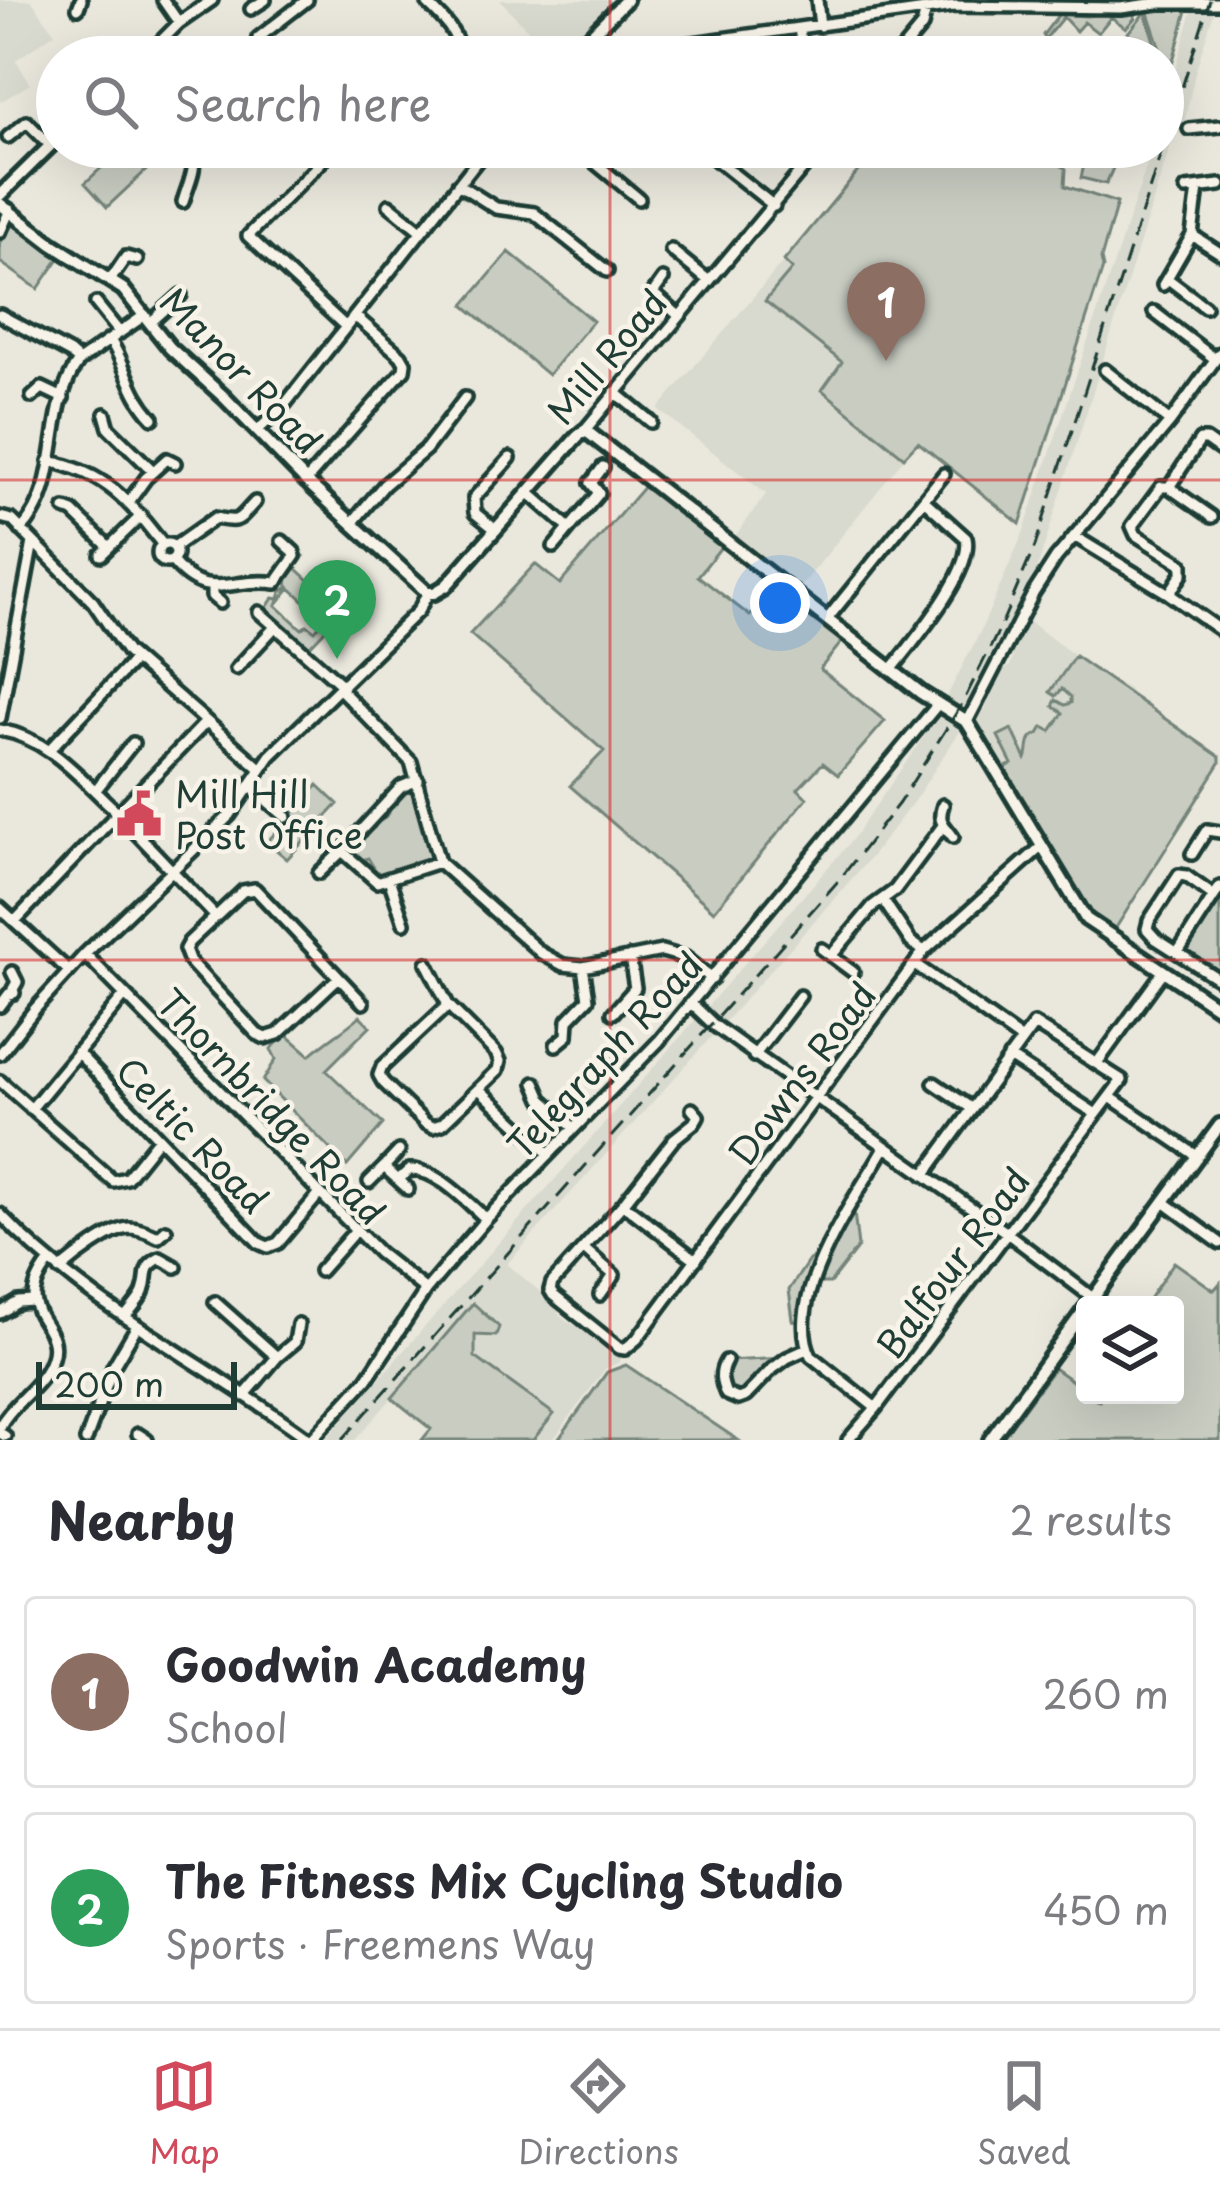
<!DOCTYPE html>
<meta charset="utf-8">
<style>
:root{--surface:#fff;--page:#f2f2f3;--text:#2b2b33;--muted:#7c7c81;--line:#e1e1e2;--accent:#d1495b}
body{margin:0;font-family:"Playpen Sans",sans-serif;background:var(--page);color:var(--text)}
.controls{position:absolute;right:36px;bottom:36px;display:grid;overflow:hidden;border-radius:12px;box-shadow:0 12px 48px #0002}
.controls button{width:108px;height:108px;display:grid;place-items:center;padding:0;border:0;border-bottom:3px solid var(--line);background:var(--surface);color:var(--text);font:60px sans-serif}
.scale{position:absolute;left:36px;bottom:30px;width:201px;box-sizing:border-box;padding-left:12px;border:6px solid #1f3d34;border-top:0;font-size:33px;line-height:42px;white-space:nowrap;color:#1f3d34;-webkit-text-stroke:9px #f7f3e8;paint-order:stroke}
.you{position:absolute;left:780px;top:603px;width:42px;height:42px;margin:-30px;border:9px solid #fff;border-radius:50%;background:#1a73e8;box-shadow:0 0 0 18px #1a73e833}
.badge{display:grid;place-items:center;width:78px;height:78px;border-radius:50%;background:var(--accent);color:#fff;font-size:39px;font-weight:700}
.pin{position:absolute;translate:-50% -99px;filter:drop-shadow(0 3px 6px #0008)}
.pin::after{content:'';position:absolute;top:63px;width:42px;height:36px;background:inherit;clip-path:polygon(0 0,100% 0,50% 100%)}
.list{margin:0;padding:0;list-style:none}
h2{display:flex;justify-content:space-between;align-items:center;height:156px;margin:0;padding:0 48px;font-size:51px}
h2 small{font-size:39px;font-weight:400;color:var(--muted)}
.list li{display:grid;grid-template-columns:78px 1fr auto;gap:36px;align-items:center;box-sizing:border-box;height:192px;margin:0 24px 24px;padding:0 24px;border:3px solid var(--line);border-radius:12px}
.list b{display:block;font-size:45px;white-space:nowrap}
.list p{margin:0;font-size:39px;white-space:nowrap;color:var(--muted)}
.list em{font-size:39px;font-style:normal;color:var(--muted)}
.icon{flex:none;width:66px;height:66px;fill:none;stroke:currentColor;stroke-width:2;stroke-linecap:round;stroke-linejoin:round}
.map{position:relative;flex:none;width:1220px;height:1440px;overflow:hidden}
.search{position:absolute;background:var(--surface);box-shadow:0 12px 48px #0002;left:36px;right:36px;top:36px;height:132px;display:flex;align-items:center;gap:30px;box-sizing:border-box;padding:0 42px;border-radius:66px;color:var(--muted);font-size:45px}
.sheet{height:588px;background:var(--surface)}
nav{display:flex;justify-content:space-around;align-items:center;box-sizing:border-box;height:168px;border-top:3px solid var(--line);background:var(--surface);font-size:33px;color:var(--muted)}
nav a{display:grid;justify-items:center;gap:6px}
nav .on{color:var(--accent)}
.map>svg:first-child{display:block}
</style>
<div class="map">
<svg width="1220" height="1440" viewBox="0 0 1220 1440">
<rect width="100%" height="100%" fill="#eae8dd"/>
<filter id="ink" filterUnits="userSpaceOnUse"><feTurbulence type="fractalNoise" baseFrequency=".00833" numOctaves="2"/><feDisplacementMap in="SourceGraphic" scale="24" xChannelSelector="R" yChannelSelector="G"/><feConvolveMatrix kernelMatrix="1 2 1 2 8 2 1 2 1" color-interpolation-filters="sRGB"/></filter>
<g filter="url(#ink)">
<path fill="#d9dacf" d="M0 0H31L55 33 16 60 30 84 0 102Z
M500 0H619L553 57Z
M1192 10 1214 12 1195 73 1184 124 1177 125 1033 582 969 713 945 700 981 630 1023 533 1153 147H1163V115Z
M850 183 1103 268 1020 524 917 442 800 588 733 539 766 494 658 409Z
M1027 620 1075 656 1130 690 1132 697 1141 704 1049 850 977 727 980 710 984 711 986 708 983 705 1004 669 1010 666 1013 658 1011 654Z
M940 713 964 725 914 801 872 856 723 1024 705 1009 852 840Z
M697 1018 714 1034 507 1264 556 1305 559 1314 566 1320 622 1355 619 1362 605 1369 553 1440H422L431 1429 392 1398 355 1440H325Z"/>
<path fill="#c8ccc1" stroke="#74847a" stroke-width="3" d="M1157 7H1188L1169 75 1147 10Z
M1133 12 1135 18 1126 28 1111 17 1098 33 1084 22 1076 31 1063 17 1045 39 1043 35 1059 14 1086 16Z
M1145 12 1159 57H1108Z
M124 147 170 148 107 207 85 183Z
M878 147H1040L1066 169 1065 186 1117 203 1101 259 1103 268 1020 524 918 442 904 457 822 390 842 362 765 301 792 269 784 261Z
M1088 147H1115L1117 159 1106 184 1081 178Z
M13 218 62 254 38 289 0 262V244Z
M509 252 593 321 548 375 464 305Z
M646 484 725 542 698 576 750 616 777 583 845 638 820 669 885 721 838 775 823 763 798 789 807 798 714 911 570 786 604 751 470 634 535 564 560 584Z
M301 554 304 556 295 567 321 591 309 605 290 588 276 605 302 629 307 625 315 631 321 624 326 629 309 647 266 609 273 598 279 599 281 592 288 587 286 571Z
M1075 656 1220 757V763L1112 934 1090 920 1002 769 1012 764 998 736 1012 729 1026 759C1030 750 1025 737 1039 734L1043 727 1051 731 1063 713 1053 706 1056 700 1065 705 1071 703V697L1062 689 1056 696 1050 692Z
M318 785 338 804 287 859 267 842Z
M411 785 416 789 433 861 381 880 371 876 377 873 368 858 359 861 348 851 353 842 355 845 375 827 374 823 380 816 382 820 389 813 388 804 403 787Z
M1220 887V980L1178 952Z
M360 1016 370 1026 326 1070 383 1124 347 1166 263 1081 276 1059 271 1049 286 1034 310 1055C329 1038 342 1032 360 1016Z
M850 1209 854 1212 858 1247 830 1283H812L804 1322 798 1323 793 1320 789 1290 809 1260 825 1250Z
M1174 1262 1214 1290 1220 1283V1440H1001L1054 1368 1085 1390V1395H1091L1099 1401 1104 1395H1175V1324L1178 1320 1175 1318V1305H1157L1149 1299Z
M473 1303 499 1327 496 1336 475 1335V1357L554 1414 533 1440H422L431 1429 392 1398Z
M787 1358 746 1396 726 1394 723 1366 726 1361Z
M626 1365 738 1440H558L607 1372Z"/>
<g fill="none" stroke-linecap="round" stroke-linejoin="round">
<g stroke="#1f3d34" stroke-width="18">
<path id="minor" d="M163 0 179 23
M817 0 820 26
M428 4C446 21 457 32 461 57
M78 8 81 0
M251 9 265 0
M799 29 804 57
M589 37 603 50 615 54 954 6 1121 8 1158 3H1220
M145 57 179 23 212 0
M273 57 258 38 307 0
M896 57 922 26 926 10
M1189 129 1220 126
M8 137 27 122 50 145
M336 147 248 236 346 327
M576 147 639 199
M700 147 774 206
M458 184 496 208 534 213 607 271
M1186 189 1220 185
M183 202C190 178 196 174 193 147
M389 205 421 231
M0 232 10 210
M1192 235 1220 253
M671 250 709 281
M111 279 126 257 137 260
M663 279 653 293 679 316
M1168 279 1205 307
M1163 285 1192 235 1198 188
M96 303 120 333
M1154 312 1215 359
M0 315 70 353 79 361
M150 323 181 295
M110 340C128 368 129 393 153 418
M1105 370 1170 422
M615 392 651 422
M32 397 42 388 63 398
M105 414 109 428 153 471
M258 430 282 408 488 147
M584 431 821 147
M49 461C106 473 129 501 163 545
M306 481 404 370 405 363 401 356 355 316
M1169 487 1212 517
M529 493 569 528
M128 503 146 478 167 459 175 463
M65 509 73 512 109 547
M0 517 12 520 93 602 127 652 261 769
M353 522 384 485 426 449 465 398
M21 530C64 485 43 410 79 361L145 315
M496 530 475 513 474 498 510 458
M1074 536 1169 594 1220 630
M158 553a9 9 0 1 1 18 0a9 9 0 1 1-18 0Z
M174 547 215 518C241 523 237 521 255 502
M554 547 599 493 591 483 603 467
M101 555 141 516
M172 561C207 605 233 576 276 583L295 556 294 552 282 541
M212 588V596L220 603
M1169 594 1182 574V564L1136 535 1132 526 1161 487H1169L1200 440H1206L1220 450
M259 612 343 686
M828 618 944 474
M236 669 275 627
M892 669C913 642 974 571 966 538L925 501
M340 689 411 762 439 862 541 953 563 965 583 967 662 951 686 958 712 979
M0 718 33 542
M967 722 1034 592 1056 558 1170 422 1220 353
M0 730C50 739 79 777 115 810
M49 750 135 659
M418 780 401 787 342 851 377 882 439 862
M250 786 286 817
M95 791 133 743
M943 805C937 822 944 824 953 837
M121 810H115V816L121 817V810L206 722
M121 817 215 916
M1192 854 1207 830 1220 832
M319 873 342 851
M389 879 404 923
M1214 896 1186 876 1179 875 1149 921 1147 929 1156 939 1220 980
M883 900 911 942 924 951
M0 908 69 971
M15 921 115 816
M822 949 853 972
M1178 952 1220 887
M85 954 379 1253 426 1290
M831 956 873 906 895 890 942 827
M427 963 448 1005 496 1053 500 1061 498 1070 442 1124 433 1127 425 1123 383 1082 379 1075 382 1067 448 1005
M916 965 1022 1040
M338 978 278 1034 265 1038 257 1034 190 962 185 949 189 942 243 891 255 889 363 1003
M691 1003 715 1026 1007 1233 1093 1298
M0 1006 9 994 14 993 13 989 17 982 12 972
M613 1013 635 988 630 957
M556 1045 567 1036 568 1020 588 999 583 967
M77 1052 259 1243 268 1247 278 1243 320 1193
M0 1054 35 1009 85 954 230 815 270 756 418 611 428 593
M754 1056 800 996
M1009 1057 1096 1114
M1097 1063 1163 972
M0 1081 113 1181 127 1178 159 1138
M535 1083 542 1099 574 1128
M934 1083 971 1108
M479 1089 549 1154
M1110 1097 1197 1156
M31 1109 125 995
M692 1109 698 1116 694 1123 674 1139 623 1204 552 1283 550 1290 553 1295 619 1348 625 1349 637 1339 924 951 1041 847
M384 1167 399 1151
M398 1180 409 1170C436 1168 467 1202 486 1219
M369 1182 384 1167 408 1189
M1164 1202 1220 1243
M623 1204 696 1260
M0 1214C89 1308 207 1364 310 1440
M584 1249 614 1275 600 1295
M60 1270C74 1258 111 1229 129 1228 139 1228 150 1233 158 1237L166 1230
M320 1271 356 1230
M215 1302 277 1357
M0 1313 18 1302 33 1301
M125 1317C130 1310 140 1300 143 1292 150 1274 140 1269 160 1258L176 1267
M726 1361C719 1373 721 1382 726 1394L738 1399 746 1396 771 1370 787 1358 807 1349
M244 1396 277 1357 295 1342 298 1324
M876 1408 811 1356C782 1298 856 1198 885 1147
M0 1426C14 1400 43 1387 52 1358 64 1321 8 1314 50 1261
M0 1433 5 1436
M138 1434 147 1440
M86 1440 113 1367 137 1326
M311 1440 367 1379 426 1290 486 1219 659 1041 938 704
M848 1440 876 1408 1122 1080 1034 1024 924 1175"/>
</g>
<g stroke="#1f3d34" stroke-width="20">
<path id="major" d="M565 57 589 37 626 0
M0 195 57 139
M0 204 52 244 123 289 170 348 225 398 306 481 428 593H434L446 586 577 437 584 431 590 434 921 693 967 722 1086 919 1220 1009
M1088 1305 1220 1125
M990 1440 1085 1309"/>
</g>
<use href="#minor" stroke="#f7f3e8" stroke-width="9"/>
<use href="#major" stroke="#f7f3e8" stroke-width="10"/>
<path stroke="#1f3d34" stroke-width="3" stroke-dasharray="18 9" stroke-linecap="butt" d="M342 1440 840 879 899 803 962 704 999 630 1035 546 1210 0"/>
</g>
</g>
<path fill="none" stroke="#d62828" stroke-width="3" stroke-opacity="0.55" d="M610 0V57M610 147V1440M0 480H1220M0 960H1220"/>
<defs>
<g id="civic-bare" transform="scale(3.6)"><path d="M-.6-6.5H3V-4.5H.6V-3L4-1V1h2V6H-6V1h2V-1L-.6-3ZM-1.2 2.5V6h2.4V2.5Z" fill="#d1495b" stroke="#f7f3e8" stroke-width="2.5" paint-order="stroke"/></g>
</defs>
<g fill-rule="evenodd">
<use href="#civic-bare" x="139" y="814"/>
</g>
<g text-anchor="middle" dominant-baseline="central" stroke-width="9" stroke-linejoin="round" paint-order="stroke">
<g font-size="36" fill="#1f3d34" stroke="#f7f3e8">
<text transform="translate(606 356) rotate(-50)">Mill Road</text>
<text transform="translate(242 370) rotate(46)">Manor Road</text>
<text transform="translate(604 1054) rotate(-47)">Telegraph Road</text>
<text transform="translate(801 1073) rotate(-53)">Downs Road</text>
<text transform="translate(272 1106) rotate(46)">Thornbridge Road</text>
<text transform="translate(193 1134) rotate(46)">Celtic Road</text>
<text transform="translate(952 1262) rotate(-53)">Balfour Road</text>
</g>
<g font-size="36" fill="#1f3d34" stroke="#f7f3e8" text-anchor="start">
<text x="175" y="793">Mill Hill<tspan x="175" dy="41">Post Office</tspan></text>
</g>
</g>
</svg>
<div class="controls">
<button><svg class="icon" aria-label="layers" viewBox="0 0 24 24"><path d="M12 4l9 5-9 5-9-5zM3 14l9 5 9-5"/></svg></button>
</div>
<div class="scale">200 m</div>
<div class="you"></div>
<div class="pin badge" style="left:886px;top:361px;background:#8d6e63">1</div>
<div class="pin badge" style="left:337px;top:659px;background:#2e9e5b">2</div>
<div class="search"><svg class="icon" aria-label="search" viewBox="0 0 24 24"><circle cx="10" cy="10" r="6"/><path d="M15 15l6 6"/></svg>Search here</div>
</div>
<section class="sheet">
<h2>Nearby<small>2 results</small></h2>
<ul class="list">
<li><span class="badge" style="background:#8d6e63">1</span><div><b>Goodwin Academy</b><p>School</p></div><em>260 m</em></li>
<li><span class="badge" style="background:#2e9e5b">2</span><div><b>The Fitness Mix Cycling Studio</b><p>Sports · Freemens Way</p></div><em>450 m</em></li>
</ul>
</section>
<nav>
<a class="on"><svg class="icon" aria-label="map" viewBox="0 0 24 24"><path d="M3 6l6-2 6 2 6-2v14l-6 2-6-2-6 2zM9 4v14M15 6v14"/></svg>Map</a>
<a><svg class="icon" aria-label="directions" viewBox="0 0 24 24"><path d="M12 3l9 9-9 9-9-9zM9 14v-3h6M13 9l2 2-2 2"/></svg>Directions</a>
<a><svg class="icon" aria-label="saved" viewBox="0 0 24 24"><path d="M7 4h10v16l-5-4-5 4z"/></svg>Saved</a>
</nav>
